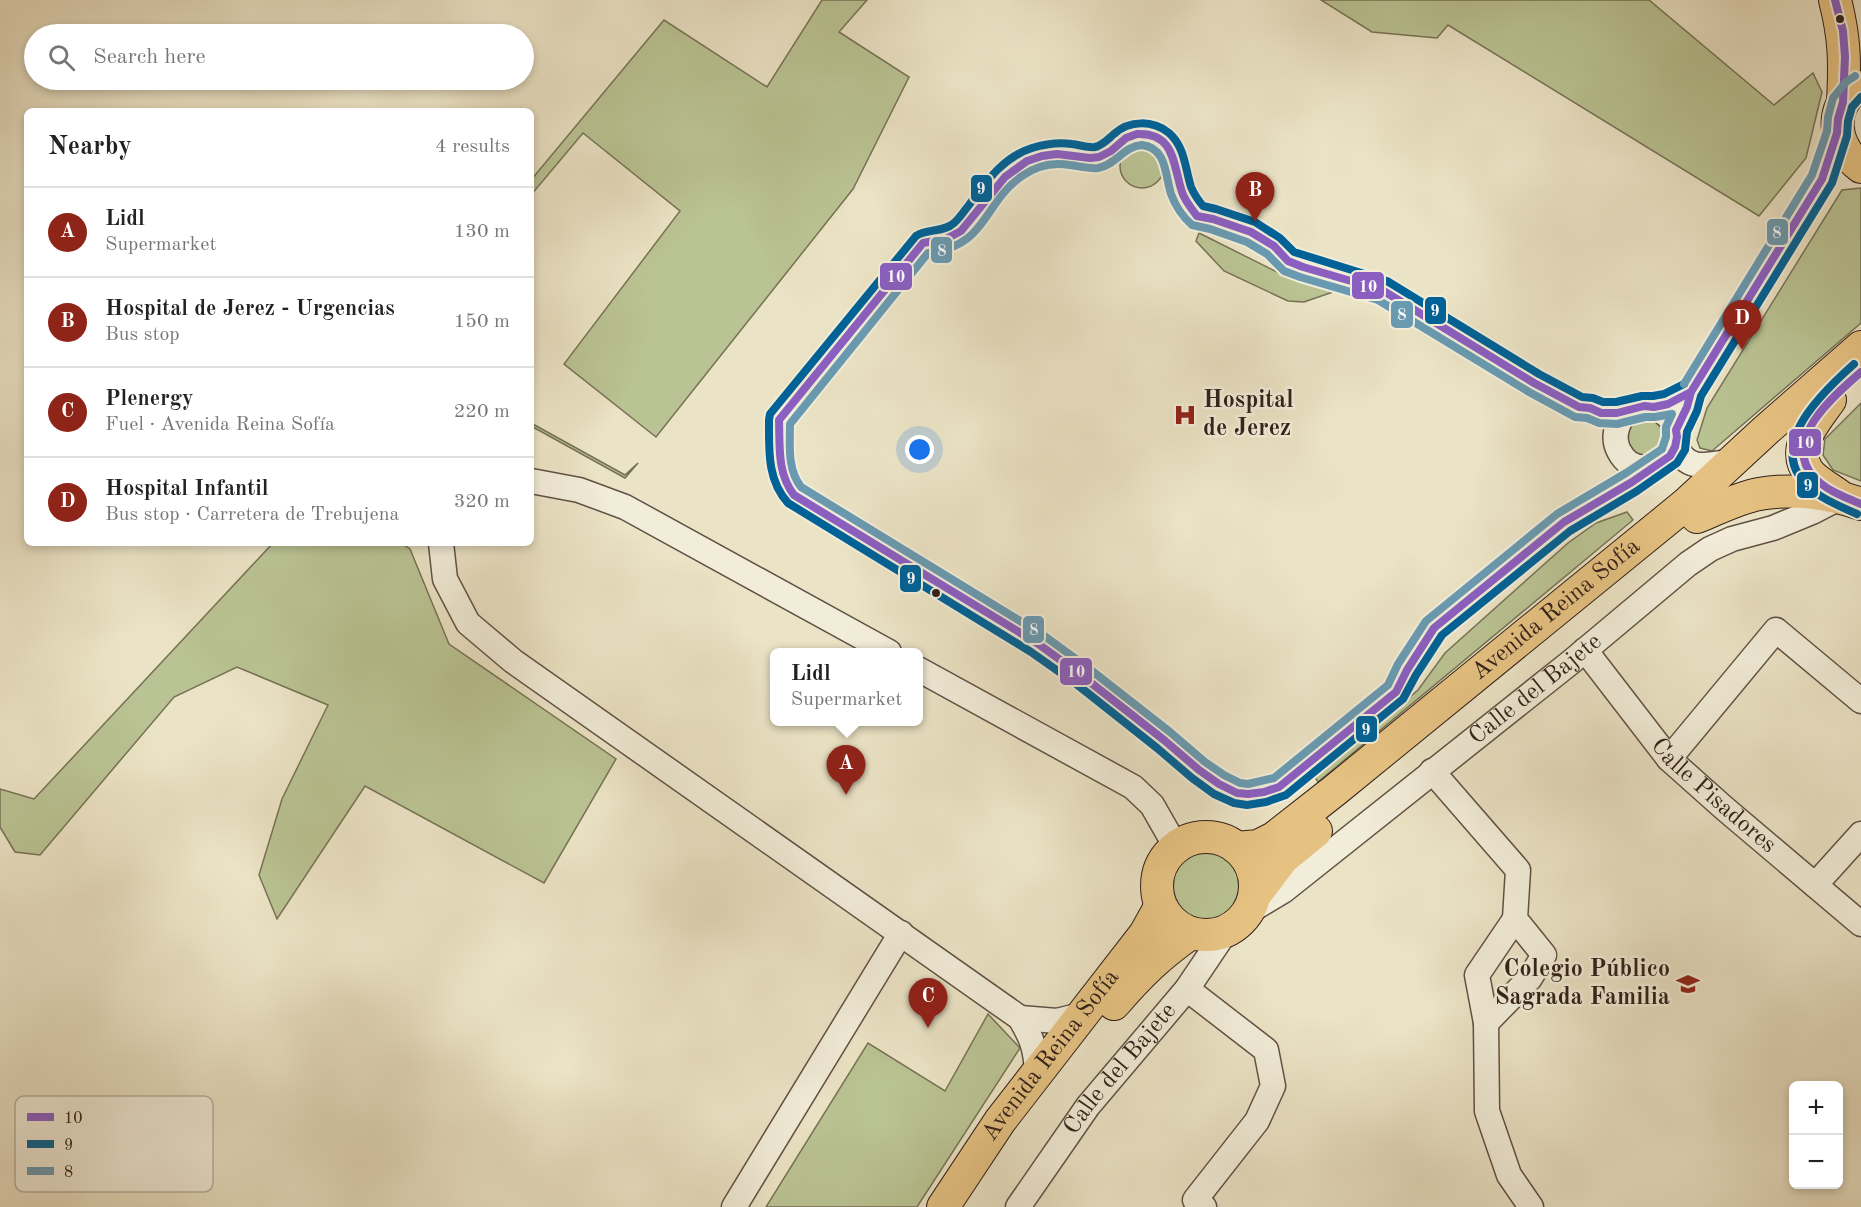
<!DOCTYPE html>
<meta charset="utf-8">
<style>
:root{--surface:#fff;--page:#f6f6f6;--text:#222;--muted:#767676;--line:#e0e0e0;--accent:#8f2418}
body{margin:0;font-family:"Old Standard TT",serif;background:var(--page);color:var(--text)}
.controls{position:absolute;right:18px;bottom:18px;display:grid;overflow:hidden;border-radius:9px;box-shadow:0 3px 9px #0003}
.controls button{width:54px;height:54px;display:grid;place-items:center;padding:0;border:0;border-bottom:2px solid var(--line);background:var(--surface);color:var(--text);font:30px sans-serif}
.you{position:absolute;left:920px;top:450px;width:21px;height:21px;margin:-15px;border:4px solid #fff;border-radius:50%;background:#1a73e8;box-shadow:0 0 0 9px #1a73e833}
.badge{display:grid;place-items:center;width:39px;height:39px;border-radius:50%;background:var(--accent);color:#fff;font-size:20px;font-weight:700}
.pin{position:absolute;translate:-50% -50px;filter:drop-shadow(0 2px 3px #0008)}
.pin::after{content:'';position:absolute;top:32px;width:21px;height:18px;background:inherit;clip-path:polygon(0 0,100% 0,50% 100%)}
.popup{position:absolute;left:770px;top:648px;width:153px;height:78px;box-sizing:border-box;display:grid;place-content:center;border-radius:9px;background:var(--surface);filter:drop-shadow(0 2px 4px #0005);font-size:20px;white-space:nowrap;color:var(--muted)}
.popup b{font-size:22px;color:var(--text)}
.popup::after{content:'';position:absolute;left:50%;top:100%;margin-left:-12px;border:12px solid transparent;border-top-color:var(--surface)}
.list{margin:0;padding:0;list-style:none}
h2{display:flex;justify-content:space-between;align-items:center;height:78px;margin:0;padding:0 24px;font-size:26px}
h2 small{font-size:20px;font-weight:400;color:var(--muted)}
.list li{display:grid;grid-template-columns:39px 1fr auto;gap:18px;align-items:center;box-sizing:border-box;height:90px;padding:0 24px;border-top:2px solid var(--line)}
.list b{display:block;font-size:22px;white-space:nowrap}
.list p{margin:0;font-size:20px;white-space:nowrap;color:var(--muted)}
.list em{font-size:20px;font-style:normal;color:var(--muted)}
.icon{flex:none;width:33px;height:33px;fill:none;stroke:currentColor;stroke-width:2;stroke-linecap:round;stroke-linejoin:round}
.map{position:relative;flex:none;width:1861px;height:1207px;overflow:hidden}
.search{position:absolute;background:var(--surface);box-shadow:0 3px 9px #0003;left:24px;top:24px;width:510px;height:66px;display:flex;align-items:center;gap:15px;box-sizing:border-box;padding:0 21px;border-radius:33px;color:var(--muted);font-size:22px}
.panel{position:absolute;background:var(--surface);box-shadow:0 3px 9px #0003;left:24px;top:108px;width:510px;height:438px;border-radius:9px}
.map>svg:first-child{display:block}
</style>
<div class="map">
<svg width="1861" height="1207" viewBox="0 0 1861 1207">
<rect width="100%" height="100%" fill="#ebe3c5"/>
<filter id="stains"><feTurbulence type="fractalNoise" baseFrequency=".00333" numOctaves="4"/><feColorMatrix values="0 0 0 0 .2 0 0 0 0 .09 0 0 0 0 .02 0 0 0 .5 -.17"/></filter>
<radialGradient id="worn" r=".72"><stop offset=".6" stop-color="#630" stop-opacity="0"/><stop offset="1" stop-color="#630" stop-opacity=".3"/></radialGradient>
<path fill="#bac393" stroke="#767256" stroke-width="1.5" d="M822 0H867L839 32 909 77 853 189 656 437 564 364 680 211 583 133 531 195V180L664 20 767 87Z
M1321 0H1649L1774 105 1813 73 1822 92 1806 158 1759 216 1448 25 1437 38 1372 32Z
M1120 166a22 22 0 1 1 44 0a22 22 0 1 1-44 0Z
M1861 188V323L1712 451 1700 448 1697 440 1707 408 1842 190Z
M1199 233 1285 276 1333 292 1304 302 1288 301 1224 271 1196 241Z
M1861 403V481L1833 470 1823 455 1825 439Z
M1648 414 1667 426 1665 449 1643 458 1628 449 1627 425Z
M531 423 625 475 638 463 625 478 531 426Z
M1627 512 1633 520 1318 782 1315 777 1418 690 1445 653 1568 543 1596 523Z
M273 543H401L410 549 449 644 616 759 544 883 365 786 277 919 259 875 282 799 328 705 237 667 174 697 40 855 15 852 0 827V789L34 799Z
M1167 885a38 38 0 1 1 76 0a38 38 0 1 1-76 0Z
M988 1014 1020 1048 917 1207H766L868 1043 945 1091Z"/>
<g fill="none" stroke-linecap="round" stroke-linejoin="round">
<g stroke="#605145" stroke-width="27">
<g id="minor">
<path d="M1654 407C1713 435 1643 497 1619 451 1611 436 1618 415 1634 408 1644 404 1656 407 1666 405 1676 402 1682 396 1691 392"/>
<path d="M1676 430 1687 407 1691 392 1822 179 1837 133"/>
<path d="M1676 444C1685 473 1709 465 1733 461"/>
<path d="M531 481 579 490 625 507 889 652"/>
<path d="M441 543 445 579 468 623 513 661 1020 1018C1032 1038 1036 1049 1037 1073"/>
<path id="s1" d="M1585 650 1669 759 1724 808 1861 924"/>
<path d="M918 669 1133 787 1152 805 1176 847"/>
<path d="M1669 759 1776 630 1861 701"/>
<path d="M1432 771 1518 870 1515 919 1544 955 1530 978 1486 1023"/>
<path d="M1815 885 1861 834"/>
<path id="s2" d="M1248 912 1283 891 1571 662 1688 564 1710 549 1732 539 1773 528 1812 512 1841 497"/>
<path d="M1515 919 1477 975 1486 1023 1487 1111 1509 1175 1531 1207"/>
<path d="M1187 989 1266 1050 1273 1086 1257 1121 1195 1200 1204 1207"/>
<path d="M1020 1018 1057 1021 1081 1015"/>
<path d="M734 1207 901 933"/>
<path id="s3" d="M1018 1207 1088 1106 1187 989 1226 931"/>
</g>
</g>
<g stroke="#31201a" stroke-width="34">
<g id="major">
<path d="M1835 0C1845 39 1845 63 1843 102"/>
<path d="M1858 87C1827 107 1834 148 1861 167"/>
<path d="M1830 400C1816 420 1788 450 1811 475 1819 483 1832 490 1841 497"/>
<path d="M1697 517C1717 509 1738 498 1759 494 1792 488 1830 493 1861 504"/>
<circle cx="1206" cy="886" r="49"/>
<path id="s4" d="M1237 848 1258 846 1274 838 1334 791 1686 504 1766 430 1861 347"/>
<path d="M1255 895 1283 858 1316 831"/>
<path d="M1114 1004C1139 975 1159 955 1191 933"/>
<path id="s5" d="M943 1207 1000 1121 1145 934 1160 907"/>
</g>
</g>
<use href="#minor" stroke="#f2edd9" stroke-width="24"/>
<use href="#major" stroke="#e6c282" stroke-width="32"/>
<g stroke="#f2edd9" stroke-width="12">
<path id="bus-1" d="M1137 134C1175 132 1173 165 1182 192 1185 201 1191 208 1197 216L1213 219 1251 232 1274 246 1288 261 1303 267 1382 290 1534 383 1579 407 1590 408 1601 413H1617L1644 406 1654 407 1668 404 1691 392 1687 407 1676 430 1677 437 1675 447 1670 456 1632 482 1564 522 1434 628 1407 670 1396 692 1279 787 1264 792 1248 794 1237 793 1219 784 1199 770 1164 740 1081 675 1037 643 794 495C777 473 780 447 779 420L923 243 946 239 961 231 1005 177 1027 161 1042 156 1057 154 1090 158 1099 157 1111 151 1126 138Z
M1861 372C1836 394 1781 439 1813 476 1825 490 1844 497 1861 504
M1691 392 1822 179 1837 133 1838 119 1843 102 1845 57 1843 31 1835 0"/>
</g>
<g stroke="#f2edd9" stroke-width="12">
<path id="bus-2" d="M1854 364C1818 396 1757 454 1819 495 1831 503 1844 508 1857 514
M1684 384 1664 394 1653 396H1642L1616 402H1603L1593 398 1582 397 1539 374 1387 281 1294 252 1280 238 1255 222 1216 209 1203 206C1198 200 1194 194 1191 187 1185 168 1185 147 1169 133 1153 120 1129 120 1114 134 1108 139 1103 145 1095 147 1088 148 1080 145 1072 144 1059 142 1045 144 1032 148 1003 157 986 182 969 205 964 211 960 218 954 223 943 233 927 228 916 236L770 414 769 420C769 450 767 480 788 503L1031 652 1075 683 1157 748 1192 778 1214 794 1234 803 1247 805 1266 802 1286 795 1403 699 1416 675 1442 635 1570 531 1637 491 1677 463 1685 450 1687 432 1697 411 1701 396 1832 183 1847 136 1848 121 1852 107 1861 97"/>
</g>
<g stroke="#f2edd9" stroke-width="12">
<path id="bus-3" d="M1142 145C1167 148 1165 175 1171 194 1175 205 1183 217 1192 225L1210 229 1247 242 1267 254 1284 271 1300 277 1378 300 1529 392 1575 417 1587 418 1599 423 1617 424 1645 417H1655L1672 414 1666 427V437L1662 449 1626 473 1557 514 1426 621 1398 664 1388 685 1274 778 1248 784 1240 783 1224 775 1205 762 1170 732 1087 667 1043 635 801 487C787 469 790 445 790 424L928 253C988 246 982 204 1022 176 1036 166 1053 162 1070 165 1079 166 1088 169 1098 168 1116 165 1124 146 1142 145Z
M1684 384 1812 175 1827 131 1828 117 1833 98 1846 82 1855 76"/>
</g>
<use href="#bus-1" stroke="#8a5fc1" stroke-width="8"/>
<use href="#bus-2" stroke="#006297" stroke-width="8"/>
<use href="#bus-3" stroke="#699ab1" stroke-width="8"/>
</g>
<defs>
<g id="hospital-bare" transform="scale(1.8)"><path d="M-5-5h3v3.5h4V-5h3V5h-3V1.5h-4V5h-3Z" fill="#8f2418" stroke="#f2edd9" stroke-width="2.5" paint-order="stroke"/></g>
<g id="university-bare" transform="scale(1.8)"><path d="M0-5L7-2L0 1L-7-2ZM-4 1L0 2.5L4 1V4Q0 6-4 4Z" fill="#8f2418" stroke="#f2edd9" stroke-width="2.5" paint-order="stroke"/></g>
</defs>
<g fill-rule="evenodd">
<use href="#hospital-bare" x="1185" y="415"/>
<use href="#university-bare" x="1688" y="984"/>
</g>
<g fill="#31201a" stroke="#f2edd9" stroke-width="2">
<circle cx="1840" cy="19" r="5"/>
<circle cx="936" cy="593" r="5"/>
</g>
<g text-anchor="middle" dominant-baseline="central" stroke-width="5" stroke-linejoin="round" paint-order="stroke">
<g font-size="24" font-weight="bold" fill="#31201a" stroke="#f2edd9" text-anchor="start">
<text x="1203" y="401">Hospital<tspan x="1203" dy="28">de Jerez</tspan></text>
<text x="1670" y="970" text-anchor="end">Colegio Público<tspan x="1670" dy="28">Sagrada Familia</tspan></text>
</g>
<g font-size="24" fill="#31201a" stroke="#f2edd9">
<text stroke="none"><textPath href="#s4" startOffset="402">Avenida Reina Sofía</textPath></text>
<text stroke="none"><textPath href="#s2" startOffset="364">Calle del Bajete</textPath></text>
<text stroke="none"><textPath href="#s1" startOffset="195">Calle Pisadores</textPath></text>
<text stroke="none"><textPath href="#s5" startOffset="186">Avenida Reina Sofía</textPath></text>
<text stroke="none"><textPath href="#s3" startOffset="172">Calle del Bajete</textPath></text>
</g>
</g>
<rect x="15" y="1096" width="198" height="96" rx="9" fill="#f2edd9" stroke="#b8b0a0" stroke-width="1.5"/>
<rect x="27" y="1113" width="27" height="8" fill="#8a5fc1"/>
<rect x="27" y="1140" width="27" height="8" fill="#006297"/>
<rect x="27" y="1167" width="27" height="8" fill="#699ab1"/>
<g font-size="16" fill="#31201a">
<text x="64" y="1123">10</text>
<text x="64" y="1150">9</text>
<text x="64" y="1177">8</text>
</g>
<g stroke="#f2edd9" stroke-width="2">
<rect x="970" y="174" width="23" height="29" rx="6" fill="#006297"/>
<rect x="1766" y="218" width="23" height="28" rx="6" fill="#699ab1"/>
<rect x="930" y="236" width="23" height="28" rx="6" fill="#699ab1"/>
<rect x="879" y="262" width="34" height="29" rx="6" fill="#8a5fc1"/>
<rect x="1351" y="271" width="34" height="29" rx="6" fill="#8a5fc1"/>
<rect x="1424" y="296" width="23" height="29" rx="6" fill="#006297"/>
<rect x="1390" y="300" width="24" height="29" rx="6" fill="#699ab1"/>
<rect x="1788" y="428" width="34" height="29" rx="6" fill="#8a5fc1"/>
<rect x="1796" y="471" width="23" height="28" rx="6" fill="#006297"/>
<rect x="899" y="564" width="23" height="29" rx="6" fill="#006297"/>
<rect x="1022" y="615" width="23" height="29" rx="6" fill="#699ab1"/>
<rect x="1059" y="657" width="34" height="29" rx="6" fill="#8a5fc1"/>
<rect x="1355" y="715" width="23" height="28" rx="6" fill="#006297"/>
</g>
<g font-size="16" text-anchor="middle" font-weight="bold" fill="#fff">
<text x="981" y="194">9</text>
<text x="1777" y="238">8</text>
<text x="942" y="256">8</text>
<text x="896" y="282">10</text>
<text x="1368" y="292">10</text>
<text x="1435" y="316">9</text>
<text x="1402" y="320">8</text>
<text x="1805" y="448">10</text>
<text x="1808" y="491">9</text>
<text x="911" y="584">9</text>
<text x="1034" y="635">8</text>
<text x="1076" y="677">10</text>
<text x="1366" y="735">9</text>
</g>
<rect width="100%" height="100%" filter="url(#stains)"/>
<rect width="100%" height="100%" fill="url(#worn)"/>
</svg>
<div class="controls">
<button>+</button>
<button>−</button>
</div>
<div class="you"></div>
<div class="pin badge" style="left:846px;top:795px">A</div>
<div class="popup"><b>Lidl</b>Supermarket</div>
<div class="pin badge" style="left:1255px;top:222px">B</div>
<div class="pin badge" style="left:928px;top:1028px">C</div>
<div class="pin badge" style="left:1742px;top:350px">D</div>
<div class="search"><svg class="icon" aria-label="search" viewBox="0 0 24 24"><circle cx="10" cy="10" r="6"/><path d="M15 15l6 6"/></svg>Search here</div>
<section class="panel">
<h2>Nearby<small>4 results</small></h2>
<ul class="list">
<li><span class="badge">A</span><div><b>Lidl</b><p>Supermarket</p></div><em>130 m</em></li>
<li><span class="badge">B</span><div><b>Hospital de Jerez - Urgencias</b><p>Bus stop</p></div><em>150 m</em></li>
<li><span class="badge">C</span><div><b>Plenergy</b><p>Fuel · Avenida Reina Sofía</p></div><em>220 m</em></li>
<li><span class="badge">D</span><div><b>Hospital Infantil</b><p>Bus stop · Carretera de Trebujena</p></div><em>320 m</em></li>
</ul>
</section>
</div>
